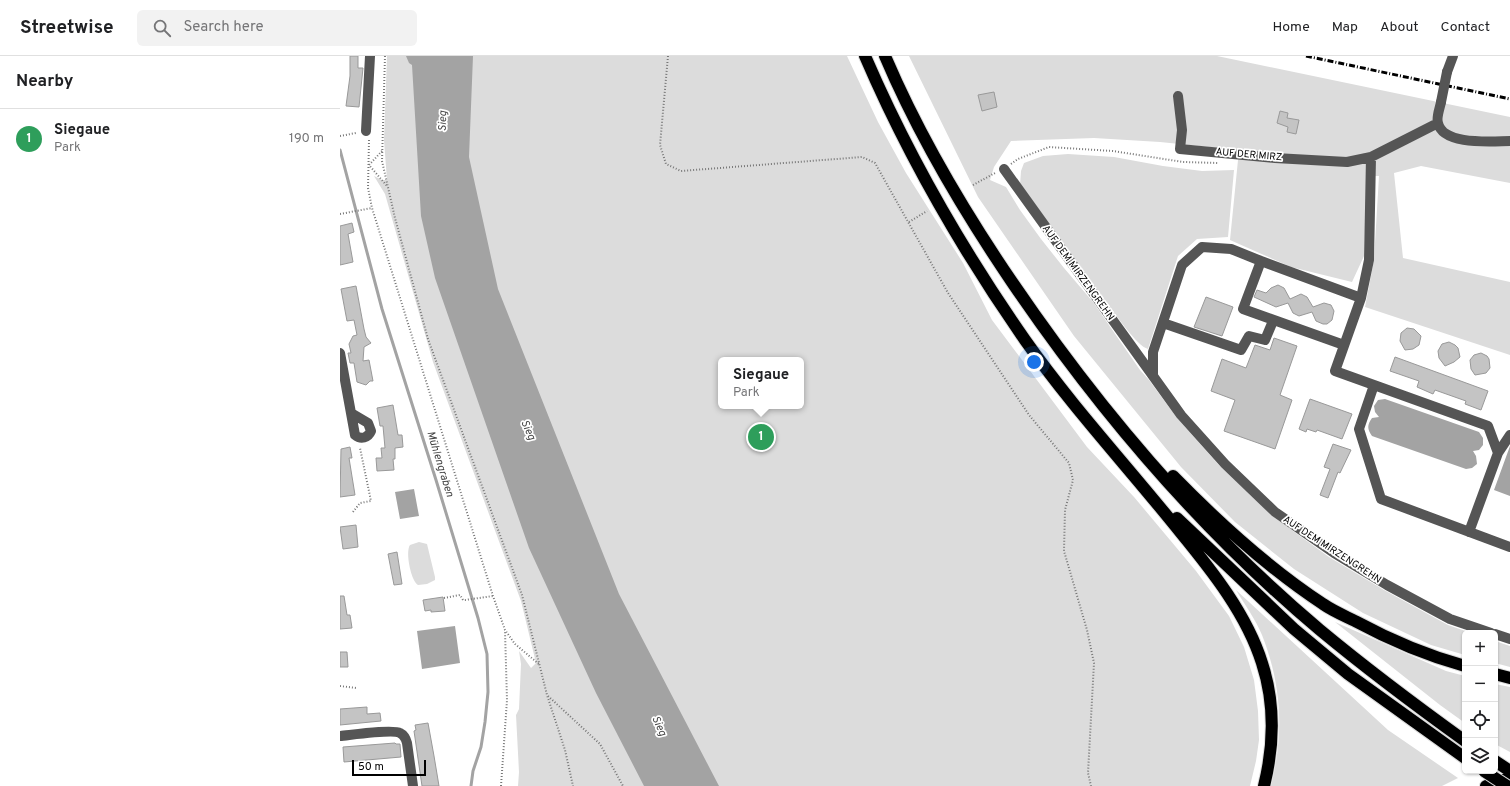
<!DOCTYPE html>
<meta charset="utf-8">
<style>
:root{--surface:#fff;--page:#f2f2f2;--text:#202124;--muted:#757577;--line:#e0e0e0;--accent:#0b8043}
body{margin:0;font-family:Overpass,sans-serif;background:var(--page);color:var(--text)}
.controls{position:absolute;right:12px;bottom:12px;display:grid;overflow:hidden;border-radius:6px;box-shadow:0 1px 3px #0004}
.controls button{width:36px;height:36px;display:grid;place-items:center;padding:0;border:0;border-bottom:1px solid var(--line);background:var(--surface);color:var(--text);font:20px sans-serif}
.scale{position:absolute;left:12px;bottom:10px;width:74px;box-sizing:border-box;padding-left:4px;border:2px solid #000;border-top:0;font-size:11px;line-height:14px;white-space:nowrap;color:#000;-webkit-text-stroke:3px #fff;paint-order:stroke}
.you{position:absolute;left:694px;top:306px;width:14px;height:14px;margin:-10px;border:3px solid #fff;border-radius:50%;background:#1a73e8;box-shadow:0 0 0 6px #1a73e833}
.badge{display:grid;place-items:center;width:26px;height:26px;border-radius:50%;background:var(--accent);color:#fff;font-size:13px;font-weight:700}
.pin{position:absolute;translate:-50% -50%;border:2px solid #fff;box-shadow:0 1px 4px #0006}
.popup{position:absolute;left:378px;top:301px;width:86px;height:52px;box-sizing:border-box;display:grid;place-content:center;border-radius:6px;background:var(--surface);filter:drop-shadow(0 1px 3px #0005);font-size:13px;white-space:nowrap;color:var(--muted)}
.popup b{font-size:15px;color:var(--text)}
.popup::after{content:'';position:absolute;left:50%;top:100%;margin-left:-8px;border:8px solid transparent;border-top-color:var(--surface)}
.list{margin:0;padding:0;list-style:none}
h2{display:flex;justify-content:space-between;align-items:center;height:52px;margin:0;padding:0 16px;font-size:17px}
h2 small{font-size:13px;font-weight:400;color:var(--muted)}
.list li{display:grid;grid-template-columns:26px 1fr auto;gap:12px;align-items:center;box-sizing:border-box;height:60px;padding:0 16px;border-top:1px solid var(--line)}
.list b{display:block;font-size:15px;white-space:nowrap}
.list p{margin:0;font-size:13px;white-space:nowrap;color:var(--muted)}
.list em{font-size:13px;font-style:normal;color:var(--muted)}
.icon{flex:none;width:22px;height:22px;fill:none;stroke:currentColor;stroke-width:2;stroke-linecap:round;stroke-linejoin:round}
.map{position:relative;flex:none;width:1170px;height:730px;overflow:hidden}
header{display:flex;align-items:center;gap:24px;box-sizing:border-box;height:56px;padding:0 20px;background:var(--surface);border-bottom:1px solid var(--line)}
header strong{font-size:19px}
nav{display:flex;gap:22px;margin-inline-start:auto;font-size:14px}
.search{width:280px;height:36px;background:var(--page);display:flex;align-items:center;gap:10px;box-sizing:border-box;padding:0 14px;border-radius:6px;color:var(--muted);font-size:15px}
main{display:flex}
aside{flex:1;background:var(--surface)}
.map>svg:first-child{display:block}
</style>
<header>
<strong>Streetwise</strong>
<div class="search"><svg class="icon" aria-label="search" viewBox="0 0 24 24"><circle cx="10" cy="10" r="6"/><path d="M15 15l6 6"/></svg>Search here</div>
<nav><a>Home</a><a>Map</a><a>About</a><a>Contact</a></nav>
</header>
<main>
<aside>
<h2>Nearby<small></small></h2>
<ul class="list">
<li><span class="badge" style="background:#2e9e5b">1</span><div><b>Siegaue</b><p>Park</p></div><em>190 m</em></li>
</ul>
</aside>
<div class="map">
<svg width="1170" height="730" viewBox="0 0 1170 730">
<rect width="100%" height="100%" fill="#fff"/>
<path fill="#dcdcdc" fill-rule="evenodd" d="M47 0H507L538 66 566 117 623 207 652 264 747 391 794 441 856 515 889 560 904 591 914 624 918 655 919 684 916 705 910 730H178L179 716 176 659 179 653 181 608 179 595 191 612 196 607 181 545 93 306 45 138 34 120 42 124H47L44 84ZM381 304H461V350H381Z
M569 0H877L1170 61V127L1081 110 1054 117 1063 202 1170 226V299L1025 251 1034 204 1039 120H1027L1024 200 1012 226 951 211 890 184 899 94 820 86 754 82 671 85 654 111 650 124 666 131 680 154 701 183 724 212 753 246 800 314 809 324 837 362 878 408 931 459 989 501 1044 534 1108 569 1131 577H1125V599L1091 589 1023 557 954 513 895 466 841 411 734 280 638 141Z
M728 98 774 101 823 110 862 115 894 114 888 181 857 183 838 200 808 293C797 290 776 259 768 248 738 209 709 169 680 129L681 115 684 107 703 100Z
M79 486 87 488 95 521V524L87 528 78 529C71 525 65 496 70 489Z
M896 534 1048 674 1118 722 1102 730H931C944 678 942 630 922 579 916 564 905 549 896 534Z
M995 566 1106 615 1125 620V667L1100 649Z
M1155 585 1170 590V611L1155 607Z
M1155 628 1170 631V696L1155 688Z"/>
<path fill="#a3a3a3" d="M66 0H133L129 101 158 233 279 538 379 730H304L256 637 189 492 95 222 81 160 72 9 69 7Z
M1045 343 1139 376 1143 382V389L1139 394 1133 395 1136 400 1137 408 1132 412 1126 413 1032 380C1027 373 1027 369 1032 362L1039 361 1035 356 1034 350 1038 344Z
M1170 390V440L1154 434Z
M74 433 79 460 60 463 55 436Z
M115 570 120 607 82 613 77 575Z"/>
<g fill="none" stroke-linecap="round" stroke-linejoin="round">
<path stroke="#a3a3a3" stroke-width="3" d="M0 94 42 253 96 424 138 562 147 598 148 636 145 666 141 691 133 715 131 730"/>
</g>
<path fill="#c4c4c4" stroke="#999" d="M10 0H18V12H23L19 51 6 50 10 20Z
M654 36 657 51 642 55 638 39Z
M940 55 948 57 947 62 959 64 956 78 947 76 948 71 937 67Z
M12 167 14 176 8 178 13 206 0 209V170Z
M938 229 944 232 950 243 961 238 967 241 973 251 984 247 991 249 994 255 992 264 987 268H983L976 265 972 256 959 260 953 257 948 247 936 251 914 241 917 234 926 237 931 232Z
M16 230 24 273 26 281 31 287 24 291 23 305 29 304 33 325H30L26 329 17 326 14 307H10L8 297H11L9 288 13 280 17 279 14 264 7 265 1 233Z
M866 241 893 251 882 280 854 271Z
M1067 272 1074 273 1081 280 1079 289 1073 293 1065 294 1060 285 1061 277Z
M934 282 957 290 940 339 952 344 935 393 884 375 895 344 871 335 882 303 906 312 915 289 930 294Z
M1109 286 1115 289 1118 292 1120 301 1114 306 1105 310 1099 302 1098 295 1102 288Z
M1141 297 1147 300 1149 303 1150 312 1146 317 1135 319 1131 313 1130 304 1134 299Z
M1055 301 1148 335 1141 354 1125 348 1126 345 1095 334 1093 338 1077 331 1079 325 1050 315Z
M970 343 1012 358 1002 383 977 374 976 376 967 373 966 376 959 373Z
M53 349 58 379H62L63 391 55 392V403H53L54 414 37 415 36 402H42L41 392H45L43 370H40L37 352Z
M993 388 1011 394 1000 417 998 416 988 442 980 439 990 413 984 411Z
M10 391 12 402H9L15 439 0 441 1 393Z
M16 469 18 491 3 493 0 471Z
M57 496 62 528 54 529 48 498Z
M0 540H4L7 559H10L12 572 0 573Z
M103 541 105 555 91 556V554L85 555 83 544Z
M0 596H7L8 611H0Z
M27 651V658L40 657 41 665 0 669V653Z
M88 667 94 700 99 730H82L74 675 76 674 75 669Z
M55 687 56 688H60L61 701 4 706 3 691Z"/>
<g fill="none" stroke-linecap="round" stroke-linejoin="round">
<g stroke="#dbdbdb" stroke-width="14">
<path id="highway" d="M525 0C568 100 623 195 685 284 733 352 789 412 841 477 873 516 907 559 922 607 935 647 934 690 924 730
M545 0C579 80 623 154 672 226 759 354 861 474 980 574 1027 613 1075 649 1125 685
M833 420C879 467 928 512 983 548 993 555 1005 560 1015 565 1052 585 1085 599 1125 610
M837 462 954 573 1008 618 1125 702
M1155 618 1170 622
M1155 705 1170 715
M1146 730 1170 721"/>
</g>
<path stroke="#777" stroke-width="2" stroke-dasharray="1 2" stroke-linecap="butt" d="M45 0 42 105 55 162 88 283 182 539 207 639 225 694 233 730
M328 0 320 89 326 108 341 115 522 101 535 107 608 237 689 359 729 407 733 424 725 454 724 495 747 574 754 607 748 717 751 730
M0 80 16 77
M29 84 28 132 32 152 153 540 165 574 175 588 200 609
M42 95 29 109 47 130
M671 108 678 103 709 91 773 95 843 106 878 107
M633 129 655 117
M0 158 32 152
M569 166 587 155
M13 456 20 447 31 445 20 392
M104 542 120 539 123 544H125L153 540
M0 630 16 632
M208 640 260 688 283 730
M161 730 167 644 165 575"/>
<path stroke="#555" stroke-width="10" d="M1107 16 1113 0
M838 40 842 74 840 93 935 102 1007 106 1031 101 1098 67
M1101 46C1100 52 1096 61 1098 67 1103 90 1153 85 1170 85
M26 75 30 0
M1031 101 1029 204 1021 242 995 315 1034 329
M664 113 813 320
M921 205 903 253 1004 289
M1021 242 921 205 891 193 862 191 842 209 813 296V320L841 359 885 408 935 456 994 497 1047 529 1110 563 1151 577
M823 267 901 294 909 280 925 284 933 265
M0 297 15 379C21 384 28 382 31 375L28 367 11 357
M1158 397 1170 379
M1129 476 1158 397 1148 370 1034 329 1019 373 1041 443 1170 491
M1155 578 1170 583
M0 680C11 679 53 673 60 677 64 679 66 683 67 687L73 730"/>
<use href="#highway" stroke="#000" stroke-width="12"/>
<path stroke="#000" stroke-width="3" stroke-dasharray="6 2 1 2" stroke-linecap="butt" d="M966 0 1170 43"/>
<g stroke="#dbdbdb" stroke-width="14" stroke-linecap="butt">
<path id="highway-bridge" d="M1144 715 1167 730"/>
</g>
<path stroke="#555" stroke-width="10" d="M1101 46 1107 16"/>
<use href="#highway-bridge" stroke="#000" stroke-width="12"/>
</g>
<g text-anchor="middle" dominant-baseline="central" stroke-width="3.5" stroke-linejoin="round" paint-order="stroke">
<g font-size="10" fill="#000" stroke="#fff">
<text transform="translate(909 99) rotate(5)">AUF DER MIRZ</text>
<text transform="translate(738 217) rotate(54)">AUF DEM MIRZENGREHN</text>
<text transform="translate(992 494) rotate(33)">AUF DEM MIRZENGREHN</text>
</g>
<g font-size="11" font-style="italic" fill="#444" stroke="#fff">
<text transform="translate(103 65) rotate(-89)">Sieg</text>
<text transform="translate(188 374) rotate(66)">Sieg</text>
<text transform="translate(100 408) rotate(73)">Mühlengraben</text>
<text transform="translate(319 670) rotate(66)">Sieg</text>
</g>
</g>
</svg>
<div class="controls">
<button>+</button>
<button>−</button>
<button><svg class="icon" aria-label="locate" viewBox="0 0 24 24"><circle cx="12" cy="12" r="6"/><path d="M12 2v4M12 18v4M2 12h4M18 12h4"/></svg></button>
<button><svg class="icon" aria-label="layers" viewBox="0 0 24 24"><path d="M12 4l9 5-9 5-9-5zM3 14l9 5 9-5"/></svg></button>
</div>
<div class="scale">50 m</div>
<div class="you"></div>
<div class="pin badge" style="left:421px;top:381px;background:#2e9e5b">1</div>
<div class="popup"><b>Siegaue</b>Park</div>
</div>
</main>
